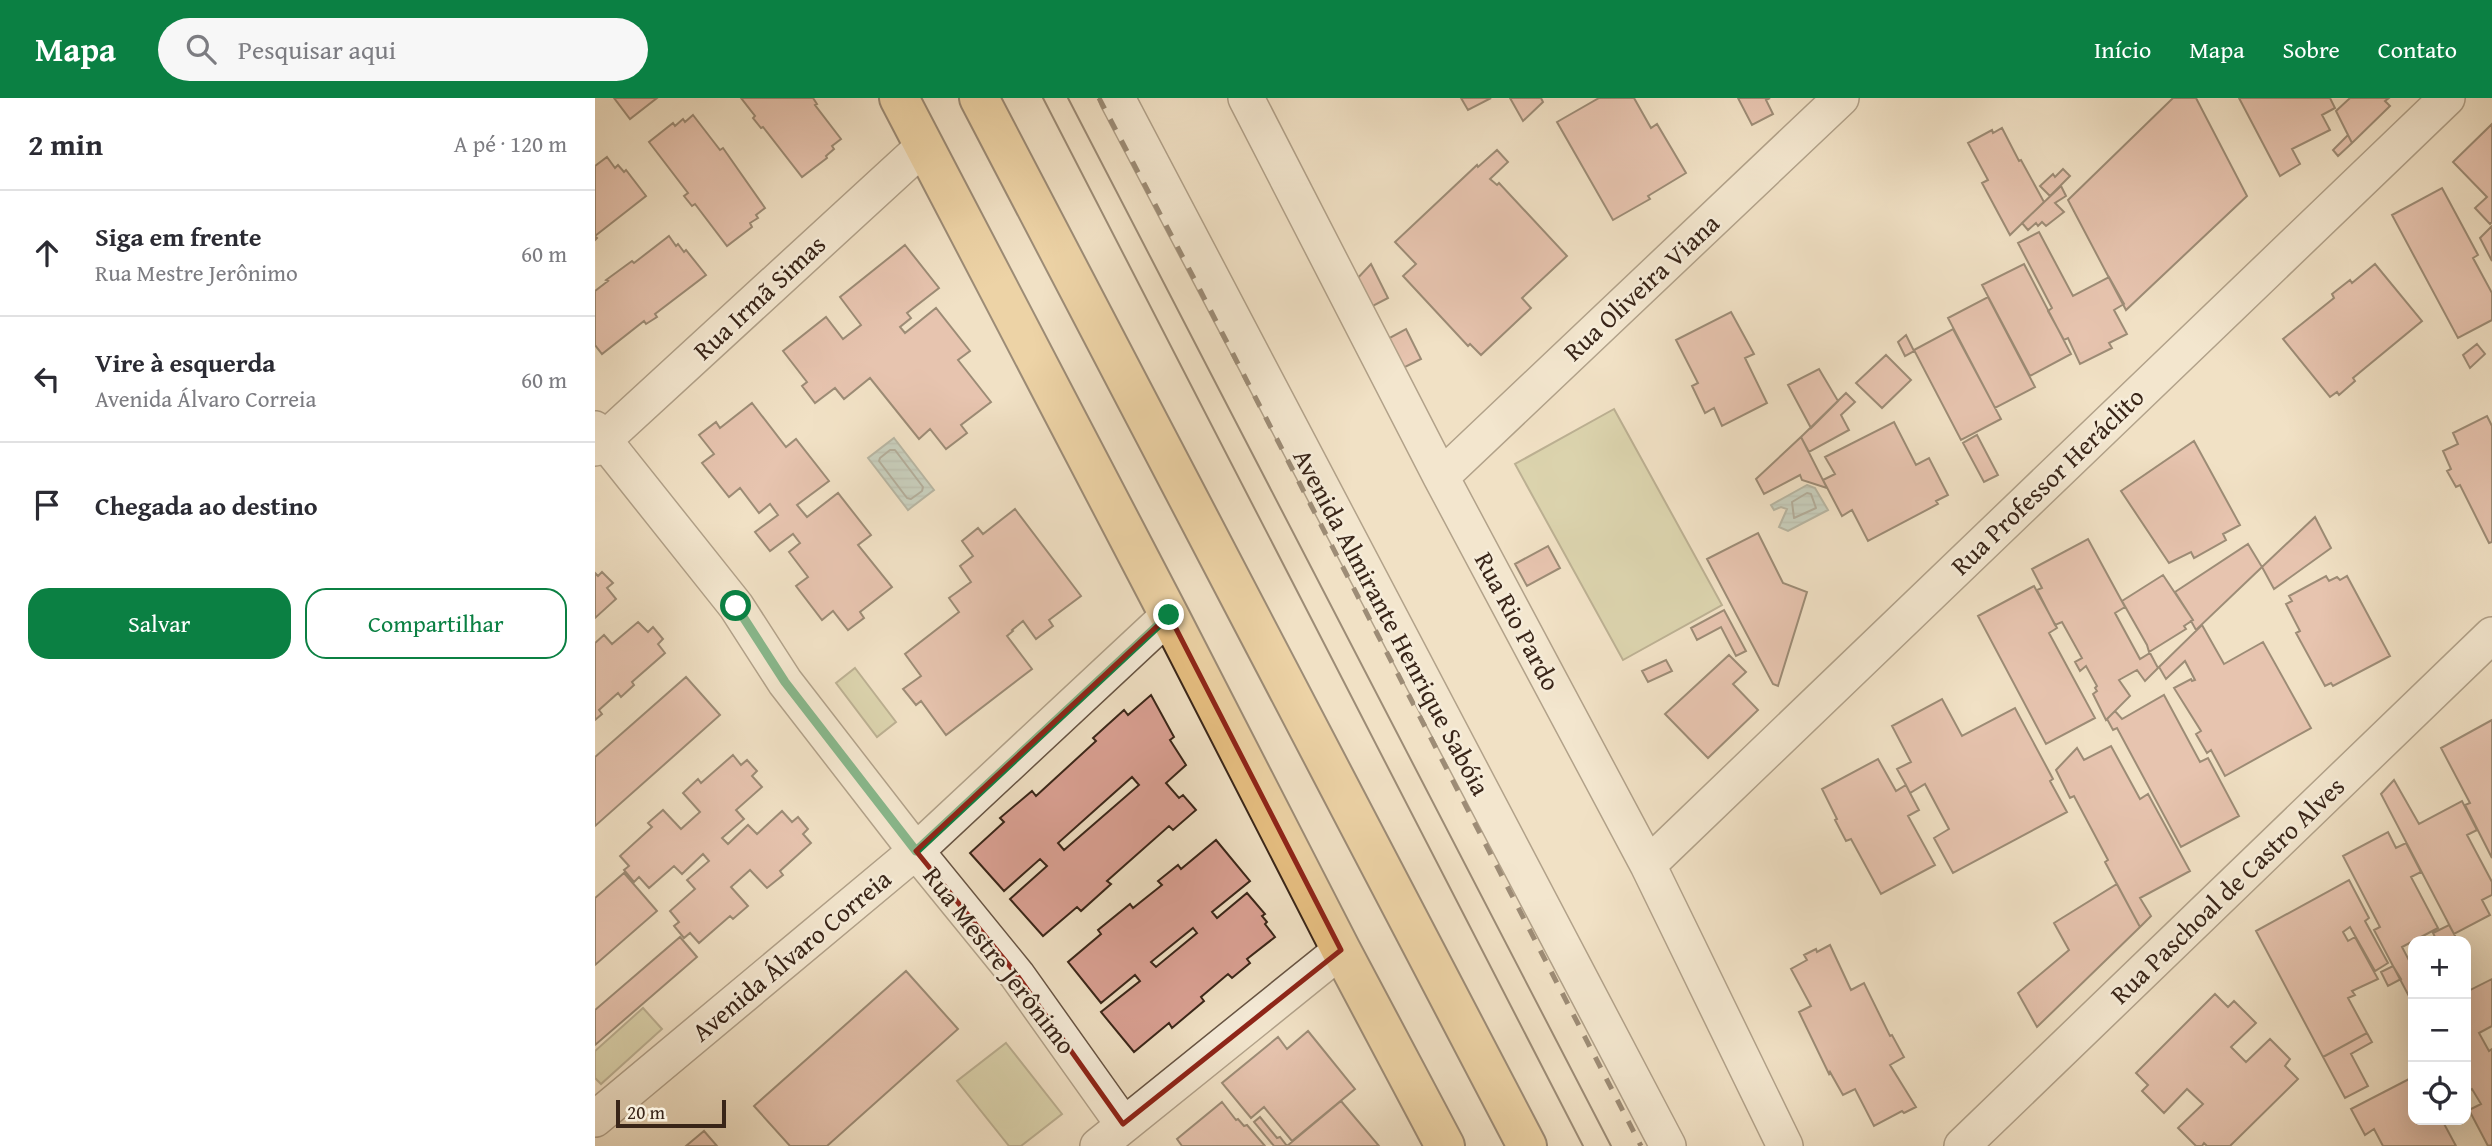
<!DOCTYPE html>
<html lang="pt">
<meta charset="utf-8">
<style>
:root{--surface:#fff;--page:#f7f7f7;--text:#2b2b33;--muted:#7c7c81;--line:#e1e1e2;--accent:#0b8043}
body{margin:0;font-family:"Gentium Book Plus",serif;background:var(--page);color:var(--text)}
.controls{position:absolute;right:21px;bottom:21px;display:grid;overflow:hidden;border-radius:14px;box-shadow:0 7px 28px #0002}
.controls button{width:63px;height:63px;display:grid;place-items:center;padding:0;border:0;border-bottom:2px solid var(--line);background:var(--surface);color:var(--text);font:35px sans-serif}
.scale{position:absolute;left:21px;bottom:18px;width:110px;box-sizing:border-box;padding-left:7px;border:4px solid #392518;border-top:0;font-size:19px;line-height:24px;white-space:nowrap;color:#392518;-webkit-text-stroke:5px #f6ecd9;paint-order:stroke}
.stop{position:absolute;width:21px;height:21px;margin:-16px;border:5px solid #0b8043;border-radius:50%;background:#fff}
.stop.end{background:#0b8043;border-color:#fff;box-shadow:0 2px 7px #0008}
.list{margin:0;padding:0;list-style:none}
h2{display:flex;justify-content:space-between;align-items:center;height:91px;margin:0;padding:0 28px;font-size:30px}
h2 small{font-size:23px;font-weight:400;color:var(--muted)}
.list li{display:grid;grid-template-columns:46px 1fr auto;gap:21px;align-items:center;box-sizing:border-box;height:126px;padding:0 28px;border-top:2px solid var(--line)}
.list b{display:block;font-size:26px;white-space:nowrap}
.list p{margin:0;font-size:23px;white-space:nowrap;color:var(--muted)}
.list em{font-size:23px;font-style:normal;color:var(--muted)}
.actions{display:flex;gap:14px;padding:21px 28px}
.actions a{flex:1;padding:16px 0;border:2px solid var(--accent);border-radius:21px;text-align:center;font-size:24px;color:var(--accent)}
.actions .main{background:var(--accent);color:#fff}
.icon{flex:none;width:38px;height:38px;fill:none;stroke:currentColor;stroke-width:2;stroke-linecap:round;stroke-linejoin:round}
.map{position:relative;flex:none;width:1897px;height:1048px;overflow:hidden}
header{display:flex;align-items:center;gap:42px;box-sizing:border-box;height:98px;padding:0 35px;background:var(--accent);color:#fff}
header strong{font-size:33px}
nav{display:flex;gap:38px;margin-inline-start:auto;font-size:24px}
.search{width:490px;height:63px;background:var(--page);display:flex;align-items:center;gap:18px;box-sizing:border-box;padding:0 24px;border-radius:38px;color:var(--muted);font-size:26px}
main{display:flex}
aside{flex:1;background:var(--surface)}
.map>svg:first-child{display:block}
</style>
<header>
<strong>Mapa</strong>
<div class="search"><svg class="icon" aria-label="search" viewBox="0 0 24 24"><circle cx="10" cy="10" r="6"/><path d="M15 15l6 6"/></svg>Pesquisar aqui</div>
<nav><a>Início</a><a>Mapa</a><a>Sobre</a><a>Contato</a></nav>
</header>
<main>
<aside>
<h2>2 min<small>A pé · 120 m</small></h2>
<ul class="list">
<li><svg class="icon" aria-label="ahead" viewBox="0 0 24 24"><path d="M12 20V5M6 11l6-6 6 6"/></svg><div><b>Siga em frente</b><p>Rua Mestre Jerônimo</p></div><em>60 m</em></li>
<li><svg class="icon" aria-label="left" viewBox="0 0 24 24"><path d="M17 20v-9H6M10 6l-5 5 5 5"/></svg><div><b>Vire à esquerda</b><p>Avenida Álvaro Correia</p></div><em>60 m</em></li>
<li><svg class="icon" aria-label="arrive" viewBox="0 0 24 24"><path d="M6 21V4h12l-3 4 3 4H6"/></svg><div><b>Chegada ao destino</b></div></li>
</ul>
<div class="actions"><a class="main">Salvar</a><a>Compartilhar</a></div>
</aside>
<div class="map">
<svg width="1897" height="1048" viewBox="0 0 1897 1048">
<defs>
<pattern id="water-rules" width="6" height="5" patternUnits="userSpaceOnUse" patternTransform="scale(1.75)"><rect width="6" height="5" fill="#9bbcb9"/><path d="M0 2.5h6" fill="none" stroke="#86a19e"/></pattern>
</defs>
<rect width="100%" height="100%" fill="#f1e1c5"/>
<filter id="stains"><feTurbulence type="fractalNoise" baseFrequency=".00286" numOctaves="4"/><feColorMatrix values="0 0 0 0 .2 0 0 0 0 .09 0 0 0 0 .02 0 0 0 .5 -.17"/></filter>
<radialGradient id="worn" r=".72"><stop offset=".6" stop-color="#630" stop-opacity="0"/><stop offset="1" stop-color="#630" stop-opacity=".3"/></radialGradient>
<path fill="#c0c191" stroke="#7c7354" stroke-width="2" d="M1019 311 1127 507 1028 562 920 366Z
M260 570 301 624 282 639 241 585Z
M48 910 67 931 6 986 0 980V953Z
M411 945 467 1016 426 1048H414L362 983Z"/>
<path fill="url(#water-rules)" stroke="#748079" stroke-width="2" d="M299 340 339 392 313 412 273 360Z
M1212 387 1220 390 1233 412 1193 433 1184 429 1192 411 1186 409 1179 412 1176 407Z"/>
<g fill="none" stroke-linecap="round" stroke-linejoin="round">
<path stroke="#6a7068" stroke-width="2" d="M295 352H300L328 389 327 393 316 401 312 400 284 363 285 360Z
M1212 395 1216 396 1221 410 1199 420 1197 404Z"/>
</g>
<path fill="#dba194" stroke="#392518" stroke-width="2" fill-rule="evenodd" d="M19 0H62L35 21Z
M146 0H218L222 6 220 7 246 41 237 48 239 51 231 58 232 60 207 79 168 29 166 30 158 20 160 18Z
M866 0H896L873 12Z
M915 0H946L948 4 928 23Z
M1004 0H1039L1056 30 1062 26 1091 75 1053 98 1055 101 1018 122 962 24Z
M1143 0H1175L1171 2 1178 16 1157 27Z
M1578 0H1601L1652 98 1531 212 1473 102Z
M1644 0H1735L1740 10 1727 17 1735 32 1697 51 1705 66 1685 78Z
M1755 0H1794L1790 3 1795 8 1757 45 1741 13Z
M98 17 125 52 128 50 170 110 161 117 163 120 155 125 157 129 132 148 100 106 97 108 89 98 93 95 54 44 78 25 80 28 88 21 90 24Z
M1897 26V124L1895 126 1880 110 1892 99 1858 64Z
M1407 30 1424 63 1426 62 1449 104 1415 137 1387 85 1393 82 1373 45 1397 32 1398 35Z
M1753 37 1757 45 1743 58 1738 52Z
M902 52 913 64 895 81 902 87 904 85 972 158 927 200 936 210 886 257 875 246 873 248 808 178 821 166 800 144 882 67 883 69Z
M12 59 20 70 23 67 29 74 31 72 51 98 0 138 2 140 0 142V68Z
M1468 71 1475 78 1455 98 1445 88 1458 76 1460 79Z
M1466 88 1471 98 1460 105 1469 114 1451 128 1447 124 1443 128 1441 125 1433 132 1427 125Z
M1847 90 1883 157 1878 160 1897 195V222L1863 240 1797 117Z
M1897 128V163L1885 140Z
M1444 134 1478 198 1514 179 1529 206 1519 212 1532 236 1514 245 1517 250 1485 266 1473 240 1469 242 1453 213 1457 210 1423 145Z
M74 138 81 148 83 146 89 154 91 152 111 177 60 216 62 219 51 226 49 223 7 256 0 247V193L13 183 11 182 37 163 39 165Z
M310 147 344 190 312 215 316 220 305 229 310 235 341 210 375 253 363 262 396 304 366 327 372 335 351 351 335 331 324 341 275 280 249 301 240 290 220 305 207 288 212 284 188 253 231 219 248 241 266 227 245 199Z
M776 166 793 200 772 211 759 184Z
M1429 166 1476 256 1435 278 1387 187Z
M1780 166 1827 223 1758 280 1760 283 1744 297 1742 294 1735 299 1688 241 1739 200 1737 196 1755 182 1757 185Z
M1393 199 1440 289 1400 310 1353 220Z
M1136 214 1159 256 1150 260 1172 305 1127 328 1119 310 1110 315 1097 288 1103 285 1081 242Z
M811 231 826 261 804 272 789 243Z
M1358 231 1406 321 1366 342 1319 252Z
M1311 237 1319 253 1310 258 1303 244Z
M1882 246 1890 256 1875 270 1868 257Z
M1291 257 1316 282 1287 310 1261 285Z
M1224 271 1243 303 1216 330 1193 287Z
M1251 295 1260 304 1246 317 1254 332 1214 354 1206 339Z
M157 305 191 349 201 341 234 383 202 407 212 419 243 395 276 437 263 447 297 489 265 514 269 520 253 532 238 513 227 522 201 488 213 479 194 454 205 445 198 436 175 453 160 434 183 417 175 406 164 415 145 390 134 399 107 365 119 356 104 337 121 324 125 330Z
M1892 318 1897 328V444L1894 445 1865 387 1861 389 1852 373 1856 371 1848 353 1863 346 1858 335Z
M1299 324 1321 367 1334 360 1353 397 1341 403 1343 406 1273 443 1257 412 1247 418 1228 382 1240 376 1230 359Z
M1382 337 1403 377 1389 384 1368 345Z
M1206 339 1232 390 1207 382 1205 377 1169 396 1161 381Z
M1599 343 1645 427 1628 436 1631 442 1599 460 1596 454 1574 465 1526 393Z
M420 411 486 498 454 522 458 528 441 541 428 523 417 532 418 533 412 538 437 571 351 637 326 603 321 607 308 591 326 578 310 556 364 514 354 500 376 484 365 468 378 458 367 443 383 430 388 436Z
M1720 419 1736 450 1679 491 1667 469Z
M1163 435 1188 485 1212 494 1183 588 1178 586 1112 461Z
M1493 441 1530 509 1520 515 1545 561 1555 555 1563 570 1550 583 1542 572 1524 582 1535 598 1511 622 1498 596 1502 593 1500 590 1502 588 1491 568 1485 573 1480 564 1487 560 1467 524 1460 527 1442 492 1447 490 1437 471Z
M1653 446 1667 469 1601 532 1596 523 1598 522 1580 494Z
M953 448 965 470 932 488 920 466Z
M7 474 18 485 12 490 21 501 0 520V475L3 478Z
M1568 477 1598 522 1589 528 1591 531 1554 554 1552 547 1527 503Z
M1731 478 1734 483 1742 479 1745 482 1752 478 1795 558 1738 588 1736 585 1730 588 1701 535 1705 533 1691 506 1697 503 1694 498Z
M1439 488 1462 530 1454 535 1500 620 1451 646 1383 518Z
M1129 512 1151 553 1141 558 1126 529 1102 542 1096 530Z
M43 524 53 534 58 529 68 541 63 546 70 555 37 584 39 587 26 599 23 595 4 612 7 616 0 622V545L9 537 17 546Z
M1607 527 1629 566 1668 544 1716 630 1630 678 1616 652 1612 655 1601 636 1606 633 1579 590 1596 581 1597 583 1600 582 1590 563 1571 581 1564 569Z
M1134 557 1151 574 1138 586 1163 612 1113 660 1070 616Z
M1071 562 1077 573 1053 584 1047 573Z
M91 579 125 617 0 728V659Z
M556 597 579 639 575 642 591 667 571 685 584 700 588 697 601 712 578 732 574 728 512 783 516 786 486 813 482 809 448 838 415 801 452 768 445 761 409 793 375 755 409 724 405 720 437 693 441 698 501 643 498 640 529 612 533 617ZM537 679 544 687 469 752 463 745Z
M1569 597 1605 664 1613 660 1644 718 1586 749 1522 630 1518 632 1512 621 1520 613 1527 621Z
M1347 601 1367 638 1420 610 1458 681 1455 683 1472 714 1358 775 1339 740 1354 731 1330 686 1315 695 1311 687 1302 671 1316 664 1297 628Z
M1897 622V760L1870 707 1875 705 1846 650Z
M1516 648 1545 701 1553 696 1595 773 1545 800 1556 818 1545 829 1510 764 1513 762 1479 698 1475 700 1461 672 1482 650 1489 662Z
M138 657 146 667 152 662 162 673 157 678 167 689 141 712 149 721 127 740 133 746 153 727 162 736 187 713 197 724 203 719 213 731 208 736 216 745 185 773 188 777 172 790 155 772 136 789 153 808 138 821 135 818 104 845 95 835 89 840 79 828 84 824 75 813 100 791 92 782 114 763 108 756 87 776 79 768 54 790 44 779 39 784 29 772 34 768 25 758 57 729 53 725 68 712 86 731 105 714 88 695 103 681 106 685Z
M1283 661 1301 693 1311 687 1315 695 1324 712 1313 718 1340 767 1286 796 1256 741 1251 743 1240 722 1242 721 1227 691Z
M1799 682 1824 726 1867 703 1882 732 1872 737 1897 784V797L1887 802 1895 817 1859 836 1786 696Z
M1793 734 1801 750 1811 745 1826 774 1816 779 1843 830 1807 849 1818 870 1817 904 1779 832 1785 829 1748 758Z
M621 742 655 783 617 814 622 820 652 795 670 816 667 818 672 824 670 826 680 839 652 861 655 865 637 880 633 876 606 899 609 903 577 930 574 925 539 954 506 914 545 883 540 877 506 905 473 864 506 836 503 832 535 806 538 810 567 787 563 783 583 767 586 771ZM598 830 602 835 561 869 556 864Z
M29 775 62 813 0 867V800Z
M1754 782 1774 820 1770 823 1793 865 1780 873 1755 829 1748 834 1753 843 1760 839 1783 881 1757 893 1760 897 1753 900 1772 935 1728 959 1661 833Z
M1522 786 1545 829 1442 929 1423 895 1474 852 1459 825Z
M1854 827 1863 843H1842L1838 835Z
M85 839 102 859 0 947V912Z
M1235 847 1256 892 1269 885 1295 938 1297 937 1309 959 1295 967 1321 1009 1309 1015 1307 1013 1279 1028 1260 991 1248 997 1235 974 1234 976 1204 914 1216 908 1196 871 1212 862 1209 857 1221 851 1222 854Z
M1798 868 1806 881 1793 888 1786 874Z
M311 873 363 931 232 1048H195L159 1008Z
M1897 881V928L1884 935 1894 953 1897 951V1047L1893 1048 1874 1012 1886 1006 1877 991 1871 994V894Z
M1620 896 1633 909 1639 903 1661 925 1636 949 1651 964 1675 941 1695 961 1690 968 1703 981 1635 1048H1612L1609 1045 1607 1048H1601L1583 1030 1608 1006 1592 991 1569 1015 1547 993 1553 987 1541 975Z
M713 933 760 991 697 1043 669 1009 656 1020 627 985 683 939 692 951Z
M1772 935 1777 944 1756 956 1773 988 1750 1000 1728 959Z
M1818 979V1022H1847L1861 1048H1788L1779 1031 1770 1037 1756 1011Z
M746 1003 784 1048H692Z
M627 1004 641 1022 643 1021 649 1028 652 1027 670 1048H587L582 1041Z
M665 1019 682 1040 685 1039 692 1048H679L659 1024Z
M109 1033 122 1048H91Z"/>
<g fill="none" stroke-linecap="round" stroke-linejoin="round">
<g stroke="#675443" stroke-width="38">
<path id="street" d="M522 0 1073 1048
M651 0 846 379 1053 767 1190 1048
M0 331 141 508 190 584 321 753 422 877 528 1026
M0 350 329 48
M846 379 1246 0
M1053 767 1852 0
M0 1021 321 753 574 517
M503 1048 746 852
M1367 1048 1897 537"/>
</g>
<g stroke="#392518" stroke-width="42">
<path id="highway" d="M304 0 574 517 746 852 850 1048
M384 0 932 1048"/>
</g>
<use href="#street" stroke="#f6ecd9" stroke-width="35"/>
<use href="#highway" stroke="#e8c082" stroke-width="38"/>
<path stroke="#392518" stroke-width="2" d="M448 0 988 1048
M473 0 1016 1048"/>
<path stroke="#392518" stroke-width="5" stroke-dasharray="12 12" stroke-linecap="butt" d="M504 0 603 188 1046 1048"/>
</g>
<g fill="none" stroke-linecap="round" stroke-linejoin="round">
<path stroke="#0b8043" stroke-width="9" d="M141 508 190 584 321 753 574 517"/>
</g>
<path d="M0 0H1897V1048H0ZM574 517 746 852 528 1026 422 877 321 753Z" fill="#f1e1c5" fill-opacity=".55" fill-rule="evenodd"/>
<path fill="none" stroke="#8f2418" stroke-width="5" stroke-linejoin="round" d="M574 517 746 852 528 1026 422 877 321 753Z"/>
<g text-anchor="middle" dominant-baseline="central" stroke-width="5" stroke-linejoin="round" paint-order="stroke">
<g font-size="26" fill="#392518" stroke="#f6ecd9">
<text transform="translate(1046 189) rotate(-43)">Rua Oliveira Viana</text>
<text transform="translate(164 199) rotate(-43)">Rua Irmã Simas</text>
<text transform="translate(1452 383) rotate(-44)">Rua Professor Heráclito</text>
<text transform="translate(923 523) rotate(62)">Rua Rio Pardo</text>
<text transform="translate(797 524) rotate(62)">Avenida Almirante Henrique Sabóia</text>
<text transform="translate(1632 792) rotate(-44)">Rua Paschoal de Castro Alves</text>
<text transform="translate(196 857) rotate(-40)">Avenida Álvaro Correia</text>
<text transform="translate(405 862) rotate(52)">Rua Mestre Jerônimo</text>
</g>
</g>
<rect width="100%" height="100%" filter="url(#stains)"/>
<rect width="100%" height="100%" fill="url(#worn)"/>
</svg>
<div class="controls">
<button>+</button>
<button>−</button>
<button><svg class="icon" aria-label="locate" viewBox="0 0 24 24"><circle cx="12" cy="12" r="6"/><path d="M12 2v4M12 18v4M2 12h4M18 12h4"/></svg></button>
</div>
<div class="scale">20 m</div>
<div class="stop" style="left:141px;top:508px"></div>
<div class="stop end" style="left:574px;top:517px"></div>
</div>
</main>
